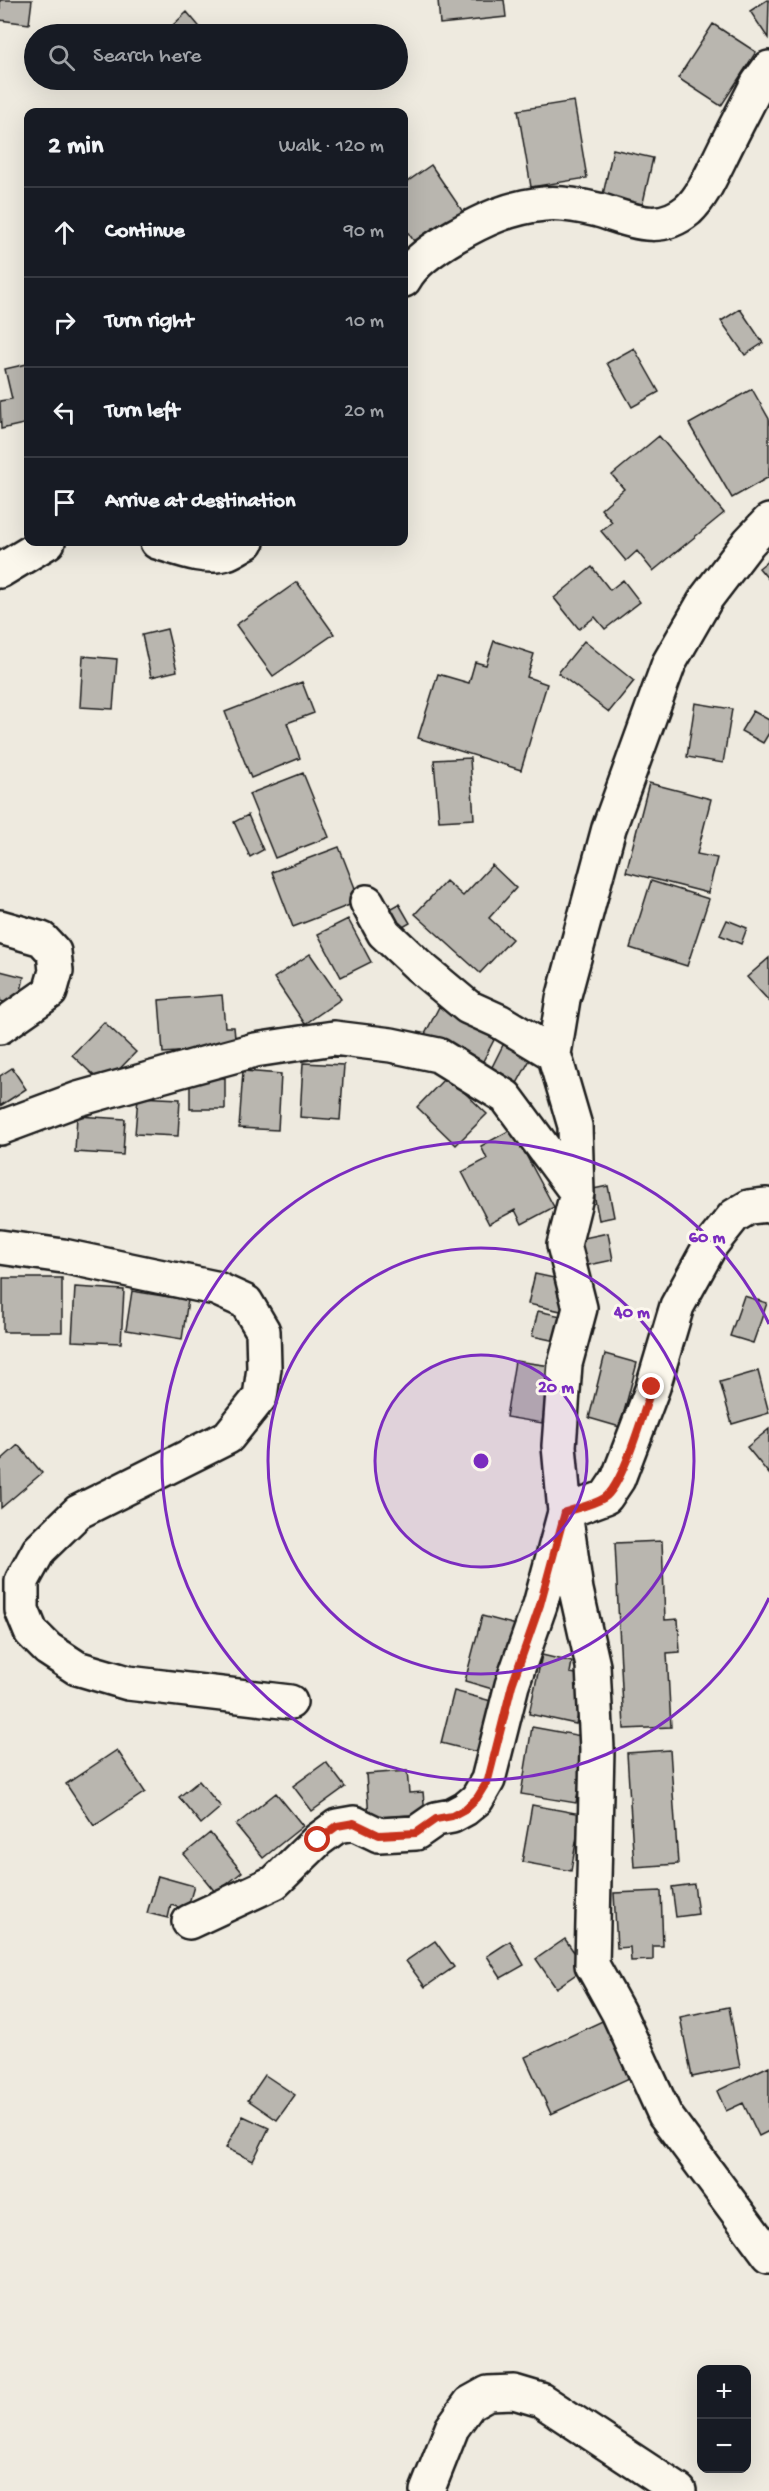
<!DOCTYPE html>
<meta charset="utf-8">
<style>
:root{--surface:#171b24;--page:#20242c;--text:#f1f3f6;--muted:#9ea1a6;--line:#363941}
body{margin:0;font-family:"Gochi Hand",sans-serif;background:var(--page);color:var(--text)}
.controls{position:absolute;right:18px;bottom:18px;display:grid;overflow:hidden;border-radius:12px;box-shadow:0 6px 24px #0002}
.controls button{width:54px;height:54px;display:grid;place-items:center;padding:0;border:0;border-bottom:2px solid var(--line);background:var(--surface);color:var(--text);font:30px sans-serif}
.stop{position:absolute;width:18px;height:18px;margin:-14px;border:4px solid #c8321e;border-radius:50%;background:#fff}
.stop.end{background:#c8321e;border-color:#fff;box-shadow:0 2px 6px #0008}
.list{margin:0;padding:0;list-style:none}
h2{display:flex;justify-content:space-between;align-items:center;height:78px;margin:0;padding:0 24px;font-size:26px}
h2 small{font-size:20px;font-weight:400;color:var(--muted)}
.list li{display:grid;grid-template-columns:39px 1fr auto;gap:18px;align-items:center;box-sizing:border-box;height:90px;padding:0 24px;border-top:2px solid var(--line)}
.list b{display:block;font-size:22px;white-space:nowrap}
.list em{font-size:20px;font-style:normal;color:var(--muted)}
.icon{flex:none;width:33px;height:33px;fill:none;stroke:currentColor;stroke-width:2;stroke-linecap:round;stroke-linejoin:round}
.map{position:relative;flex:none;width:769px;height:2491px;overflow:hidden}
.search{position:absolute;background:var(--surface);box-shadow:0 6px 24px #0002;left:24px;top:24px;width:384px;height:66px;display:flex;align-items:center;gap:15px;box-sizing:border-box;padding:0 21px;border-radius:33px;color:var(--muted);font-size:22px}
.panel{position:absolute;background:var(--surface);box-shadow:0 6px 24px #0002;left:24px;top:108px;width:384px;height:438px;border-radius:12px}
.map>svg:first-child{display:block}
</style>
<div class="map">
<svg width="769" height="2491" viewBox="0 0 769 2491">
<rect width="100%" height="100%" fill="#eeeadf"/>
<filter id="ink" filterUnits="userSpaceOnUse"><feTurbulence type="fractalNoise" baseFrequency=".0167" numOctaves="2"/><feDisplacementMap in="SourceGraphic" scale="12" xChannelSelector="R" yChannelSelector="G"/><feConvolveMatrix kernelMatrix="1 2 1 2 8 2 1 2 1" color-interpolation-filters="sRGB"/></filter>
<g filter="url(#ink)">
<path fill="#b9b6af" stroke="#1c1c1c" stroke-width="1.5" d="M0 0H32L29 24 0 20Z
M438 0H504L506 17 440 24Z
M767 0H769L768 38 750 11Z
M187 12 204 32 201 34H181L173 25Z
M713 24 756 52 721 106 678 78Z
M574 101 587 178 531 187 518 110Z
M613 149 653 158 642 207 602 199Z
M431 165 463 212 416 244 404 227V184Z
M740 309 763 343 745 355 721 321Z
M634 348 659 392 632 407 607 363Z
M27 364 28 423 1 429 0 401 12 399 5 369Z
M752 389 769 419V477L732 498 689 424Z
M659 436 724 513 653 571 637 551 626 561 601 531 612 522 601 509 624 489 612 475Z
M769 560V580L759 568Z
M592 567 610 590 623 580 640 602 605 629 595 617 579 629 554 598Z
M297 582 334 634 273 676 236 625Z
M167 629 177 671 151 677 142 635Z
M494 641 534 654 527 677 547 684 521 770 418 738 438 674 469 683 475 662 486 665Z
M584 641 634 681 609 712 558 673Z
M83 656 117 659 113 709 80 707Z
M302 682 314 713 287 723 300 758 251 778 225 712Z
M695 703 732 709 723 763 687 757Z
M753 711 769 720V733L763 743 741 731Z
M470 758 474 819 439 821 434 760Z
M303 773 329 837 275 858 249 794Z
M649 783 711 799 697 854 717 858 708 893 626 872Z
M248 815 263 850 250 857 234 822Z
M339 847 360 901 293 927 272 872Z
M492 865 516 888 489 918 512 939 480 973 415 914 446 881 463 896Z
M651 881 709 899 687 966 630 948Z
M399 904 410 923 396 931 385 912Z
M348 919 371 962 341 977 318 934Z
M727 920 747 928 741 944 720 935Z
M310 954 341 999 305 1024 274 978Z
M769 958V1001L747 977Z
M0 971 24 977 18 1005 0 1001Z
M222 995 225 1027H234L236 1048 163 1053 159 1000Z
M440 1005 497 1034 481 1065 424 1036Z
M104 1022 136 1052 104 1085 72 1055Z
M505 1041 532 1056 515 1087 489 1073Z
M303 1063 344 1065 340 1120 300 1117Z
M12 1068 26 1089 0 1106V1076Z
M243 1071 281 1074 278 1130 239 1128Z
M447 1076 487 1114 456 1145 417 1107Z
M190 1078H225V1109H190Z
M138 1097 180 1099 178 1136 135 1134Z
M77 1116 125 1119 123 1155 75 1152Z
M512 1129 554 1207 522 1224 515 1210 489 1224 462 1172 487 1159 481 1146Z
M608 1186 614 1217 599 1220 593 1189Z
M608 1233 613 1260 584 1266 579 1239Z
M535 1274 568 1281 561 1311 528 1304Z
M3 1278H62V1332H3Z
M75 1287 124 1290 121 1343 72 1341Z
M132 1291 188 1300 182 1339 126 1330Z
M744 1296 767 1303 753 1343 730 1336Z
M538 1311 561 1316 556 1341 532 1336Z
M605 1354 637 1363 620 1427 589 1418Z
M515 1361 551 1366 542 1423 506 1417Z
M758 1371 769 1413 732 1424 720 1382Z
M769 1429V1474L747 1447Z
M18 1445 42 1473 1 1508 0 1461Z
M662 1541 665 1620 678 1619 680 1652 667 1653 671 1727 624 1729 615 1543Z
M482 1616 524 1627 506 1693 465 1681Z
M542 1655 572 1662 570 1673 587 1676 576 1724 529 1714Z
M454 1691 495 1702 481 1753 441 1743Z
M532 1727 587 1737 576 1803 521 1794Z
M117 1750 145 1792 94 1826 66 1784Z
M670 1750 678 1864 634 1867 627 1753Z
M326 1762 345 1787 312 1811 293 1786Z
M407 1771 409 1793 423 1792 425 1814 369 1818 366 1774Z
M199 1781 221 1807 201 1824 179 1797Z
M276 1793 303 1826 263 1858 236 1825Z
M532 1805 581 1814 571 1871 522 1862Z
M210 1833 242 1872 216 1893 184 1854Z
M158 1876 194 1886 187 1910 171 1905 168 1918 147 1913Z
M694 1884 698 1914 676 1917 672 1887Z
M661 1891 663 1946H653V1960L631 1961 630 1947 617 1948 614 1893Z
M565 1939 585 1968 556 1988 536 1959Z
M435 1941 454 1967 425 1987 406 1961Z
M510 1941 524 1965 501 1978 487 1956Z
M729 2007 740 2067 692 2077 680 2017Z
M611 2017 638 2074 551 2114 525 2057Z
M769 2066V2131L759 2136 743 2103 726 2111 717 2091Z
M265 2075 295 2095 277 2120 248 2100Z
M243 2116 269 2128 253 2161 226 2148Z"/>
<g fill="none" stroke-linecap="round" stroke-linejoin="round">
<g stroke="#1c1c1c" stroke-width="38">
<path id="street" d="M404 280C414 261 436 247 455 236 483 220 510 207 544 204 561 202 581 206 598 210 630 219 658 235 688 210 703 196 712 174 721 156 733 131 746 107 758 83L769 68
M769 521 749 542 707 597 669 663 609 828 563 999 554 1054 575 1126 577 1193 564 1245 580 1308 565 1364 559 1446 565 1512 576 1590 593 1666 597 1749 592 1965 618 2012 665 2115 769 2255
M157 542C177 548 205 560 226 553 233 551 240 545 247 542
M0 571 48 542
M367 902 384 933 419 966 468 1007 499 1021 554 1054
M0 927 42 939 54 952 56 971 50 992 0 1027
M0 1128 78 1099 196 1066 255 1050 334 1038 391 1045 438 1055 506 1097 577 1193
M0 1247 63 1256 215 1288 246 1302 263 1331 264 1368 260 1397 228 1437 78 1512 39 1550 22 1581V1610L31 1632 48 1649 77 1668 128 1683 290 1702
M189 1922 275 1882 318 1840 337 1826 354 1823 379 1835 416 1833 436 1819 452 1816 465 1809 477 1799 488 1780 512 1685 540 1605 565 1512 606 1497 618 1479 653 1387 677 1306 710 1246 734 1216 749 1207 767 1205 769 1206
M427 2491 452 2428 470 2403 488 2393 514 2392 541 2400 679 2491"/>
</g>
<use href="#street" stroke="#fbf7ec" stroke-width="33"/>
</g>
</g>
<g fill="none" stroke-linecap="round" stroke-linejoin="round" filter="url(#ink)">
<path stroke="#c8321e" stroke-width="8" d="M318 1840 337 1826 354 1823 379 1835 416 1833 436 1819 452 1816 465 1809 477 1798 488 1780 512 1685 540 1605 565 1512C577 1508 593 1505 604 1498 623 1486 644 1410 652 1387"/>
</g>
<circle cx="481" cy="1461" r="106" fill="#7b2cbf" fill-opacity=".12"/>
<g fill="none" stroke="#7b2cbf" stroke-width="3">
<circle cx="481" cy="1461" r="106"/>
<circle cx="481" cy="1461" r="213"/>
<path d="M769 1598A319 319 0 1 1 769 1324"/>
</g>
<circle cx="481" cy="1461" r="9" fill="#7b2cbf" stroke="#fbf7ec" stroke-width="3"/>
<g font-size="18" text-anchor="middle" font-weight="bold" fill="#7b2cbf" stroke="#fbf7ec" stroke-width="6" stroke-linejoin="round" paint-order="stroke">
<text x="707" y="1242">60 m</text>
<text x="632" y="1317">40 m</text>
<text x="556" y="1392">20 m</text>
</g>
</svg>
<div class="controls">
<button>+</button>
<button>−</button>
</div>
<div class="stop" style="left:318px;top:1840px"></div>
<div class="stop end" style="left:652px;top:1387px"></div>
<div class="search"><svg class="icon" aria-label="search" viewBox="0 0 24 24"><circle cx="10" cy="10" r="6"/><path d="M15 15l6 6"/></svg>Search here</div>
<section class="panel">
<h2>2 min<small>Walk · 120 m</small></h2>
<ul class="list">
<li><svg class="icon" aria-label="ahead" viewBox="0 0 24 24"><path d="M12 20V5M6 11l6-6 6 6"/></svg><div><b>Continue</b></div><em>90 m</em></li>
<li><svg class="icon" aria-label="right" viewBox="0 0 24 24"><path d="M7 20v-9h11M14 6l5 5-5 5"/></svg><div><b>Turn right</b></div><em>10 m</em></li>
<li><svg class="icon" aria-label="left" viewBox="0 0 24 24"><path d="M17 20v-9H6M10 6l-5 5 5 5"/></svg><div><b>Turn left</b></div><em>20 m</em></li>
<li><svg class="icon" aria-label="arrive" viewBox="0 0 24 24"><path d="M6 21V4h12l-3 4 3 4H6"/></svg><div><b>Arrive at destination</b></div></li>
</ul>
</section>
</div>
